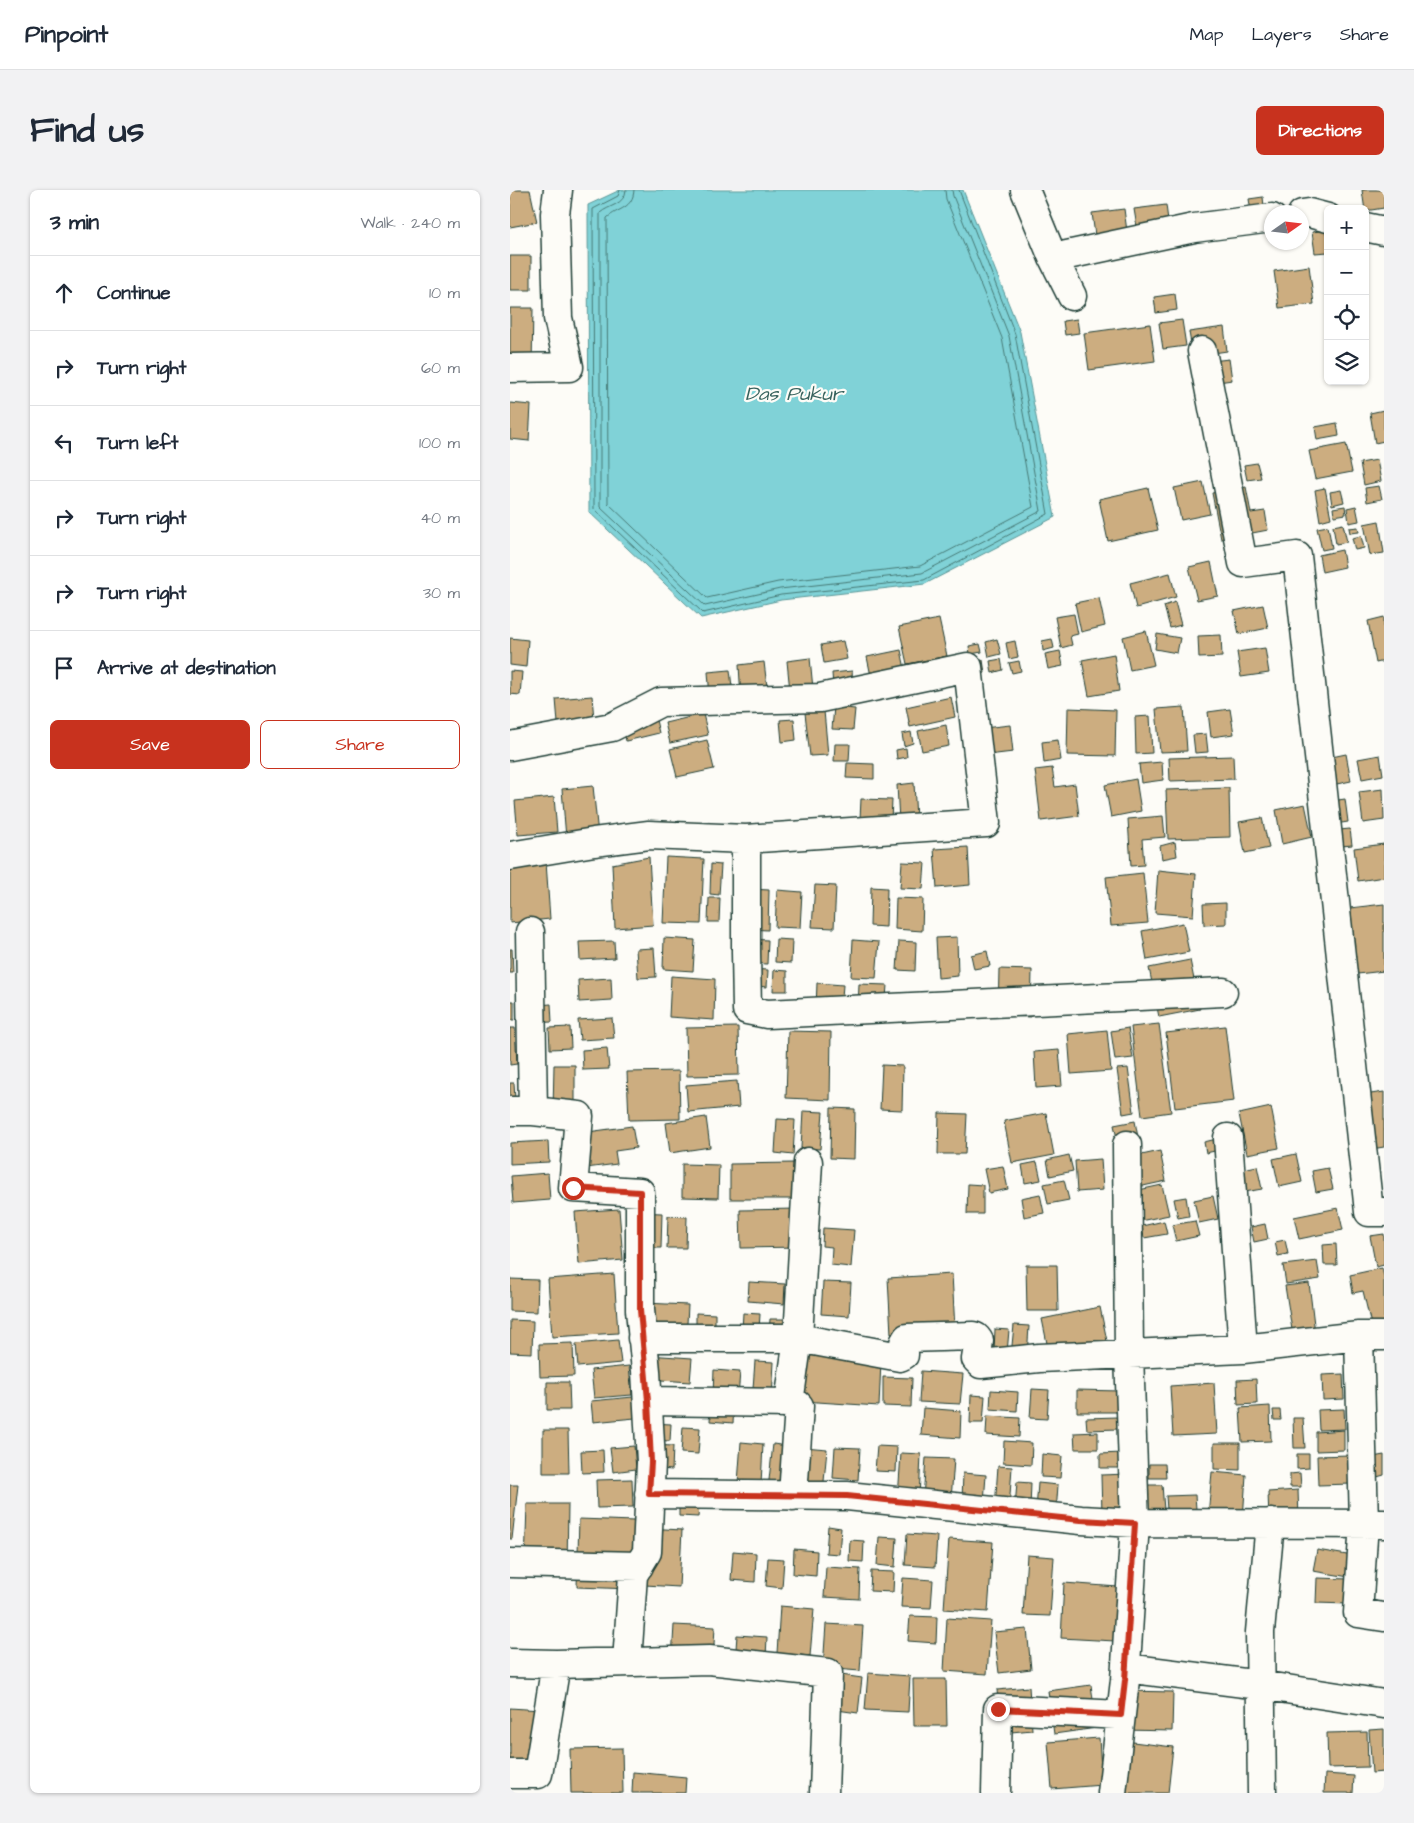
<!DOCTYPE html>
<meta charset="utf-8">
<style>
:root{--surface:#fff;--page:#f2f2f3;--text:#1f2937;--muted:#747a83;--line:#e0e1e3;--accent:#c8321e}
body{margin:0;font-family:"Architects Daughter",sans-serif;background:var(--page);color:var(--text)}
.controls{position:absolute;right:15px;top:15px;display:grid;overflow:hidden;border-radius:8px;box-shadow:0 1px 4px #0004}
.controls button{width:45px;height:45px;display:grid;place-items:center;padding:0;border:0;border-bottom:1px solid var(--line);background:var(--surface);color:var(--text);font:25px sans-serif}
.compass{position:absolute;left:754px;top:15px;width:45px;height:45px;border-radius:50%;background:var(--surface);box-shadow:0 1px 4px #0004;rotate:76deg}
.stop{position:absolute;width:15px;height:15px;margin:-11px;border:4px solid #c8321e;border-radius:50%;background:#fff}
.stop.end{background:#c8321e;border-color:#fff;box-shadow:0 1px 5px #0008}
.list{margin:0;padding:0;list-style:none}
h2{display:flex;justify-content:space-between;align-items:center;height:65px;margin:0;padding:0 20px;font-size:21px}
h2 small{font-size:16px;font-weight:400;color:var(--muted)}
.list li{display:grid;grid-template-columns:32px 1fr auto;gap:15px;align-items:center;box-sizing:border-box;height:75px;padding:0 20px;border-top:1px solid var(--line)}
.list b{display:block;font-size:19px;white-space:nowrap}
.list em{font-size:16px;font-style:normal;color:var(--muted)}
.actions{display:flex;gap:10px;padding:15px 20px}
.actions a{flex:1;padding:11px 0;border:1px solid var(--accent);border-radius:8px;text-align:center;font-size:18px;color:var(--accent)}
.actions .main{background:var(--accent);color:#fff}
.icon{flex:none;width:28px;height:28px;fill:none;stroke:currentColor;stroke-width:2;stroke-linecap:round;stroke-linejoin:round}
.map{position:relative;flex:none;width:874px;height:1603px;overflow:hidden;border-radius:8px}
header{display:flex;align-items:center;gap:30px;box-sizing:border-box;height:70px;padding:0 25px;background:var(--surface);border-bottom:1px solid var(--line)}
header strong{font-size:24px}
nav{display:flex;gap:28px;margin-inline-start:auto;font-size:18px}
.intro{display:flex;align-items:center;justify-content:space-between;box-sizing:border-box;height:120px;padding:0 30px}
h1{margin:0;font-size:35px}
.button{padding:12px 22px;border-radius:8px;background:var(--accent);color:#fff;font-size:18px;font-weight:700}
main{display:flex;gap:30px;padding:0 30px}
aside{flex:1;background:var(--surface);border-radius:8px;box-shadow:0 1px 4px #0004}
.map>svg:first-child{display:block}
</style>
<header>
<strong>Pinpoint</strong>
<nav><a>Map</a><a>Layers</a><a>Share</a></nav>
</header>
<div class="intro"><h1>Find us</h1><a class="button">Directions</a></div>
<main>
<aside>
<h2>3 min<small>Walk · 240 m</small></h2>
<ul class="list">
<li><svg class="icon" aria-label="ahead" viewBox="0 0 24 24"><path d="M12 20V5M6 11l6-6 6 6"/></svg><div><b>Continue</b></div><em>10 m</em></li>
<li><svg class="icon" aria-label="right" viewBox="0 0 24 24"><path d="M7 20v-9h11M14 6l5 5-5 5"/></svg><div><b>Turn right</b></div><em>60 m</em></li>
<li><svg class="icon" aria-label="left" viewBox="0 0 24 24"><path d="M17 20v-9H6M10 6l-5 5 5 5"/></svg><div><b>Turn left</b></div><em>100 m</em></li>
<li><svg class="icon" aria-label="right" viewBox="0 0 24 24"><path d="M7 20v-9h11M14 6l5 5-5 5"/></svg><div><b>Turn right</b></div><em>40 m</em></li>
<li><svg class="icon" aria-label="right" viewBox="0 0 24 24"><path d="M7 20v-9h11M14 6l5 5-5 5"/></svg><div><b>Turn right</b></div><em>30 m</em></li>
<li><svg class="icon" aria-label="arrive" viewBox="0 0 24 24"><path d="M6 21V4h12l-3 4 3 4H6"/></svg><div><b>Arrive at destination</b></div></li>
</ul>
<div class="actions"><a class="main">Save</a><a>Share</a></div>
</aside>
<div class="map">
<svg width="874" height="1603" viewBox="0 0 874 1603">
<rect width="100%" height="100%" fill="#fdfcf7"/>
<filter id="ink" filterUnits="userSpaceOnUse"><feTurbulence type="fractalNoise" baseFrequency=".02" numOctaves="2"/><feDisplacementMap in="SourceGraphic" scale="10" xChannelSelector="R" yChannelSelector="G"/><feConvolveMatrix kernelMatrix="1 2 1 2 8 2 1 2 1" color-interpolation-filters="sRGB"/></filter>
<g filter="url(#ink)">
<path fill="#80d2d7" stroke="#599696" d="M110 0H453L510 142 545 327 415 394 271 410 191 428 79 322 78 15Z"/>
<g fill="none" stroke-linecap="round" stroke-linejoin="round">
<path stroke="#467975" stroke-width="1" d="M110 0 108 6 83 19 84 319 193 423 271 405 414 390 538 324 505 144 449 0
M116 0C115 15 99 15 90 23V317L195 416 270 399 412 383 531 321 499 146 443 6 442 0
M124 0C123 19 108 18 97 28L98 313 197 408 268 392 410 376 523 317 492 148 436 9 435 0"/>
</g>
<path fill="#ccad80" stroke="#1f3d34" d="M0 0H20L27 32 0 37Z
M852 0H874V18L855 21Z
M753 7 755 26 742 28 739 9Z
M656 15 659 38 628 43 624 19Z
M614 19 618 49 586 53 582 23Z
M818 40V62L805 63 802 42Z
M0 66H21V100H0Z
M799 76 804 114 769 118 764 81Z
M665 104 667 120 646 123 644 107Z
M0 118H23L22 176H0Z
M567 129 569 143 555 145 553 131Z
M672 130 676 156 653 159 649 133Z
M640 134 645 171 579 180 574 143Z
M714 137 717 161 683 166 679 142Z
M719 169 722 190 688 195 685 173Z
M0 213 21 215 19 251 0 249Z
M874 220V251L865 253 860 223Z
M827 233 829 246 807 250 805 237Z
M836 254 842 282 805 289 799 261Z
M867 270 871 291 854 295 850 273Z
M747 273 751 288 737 290 734 275Z
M693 292 700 324 671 330 664 298Z
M869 296 872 309 857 312 855 298Z
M736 297 741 323 755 321 758 340 711 349 702 303Z
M638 298 648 340 598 351 589 309Z
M815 298 821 328 810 331 805 300Z
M831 300 834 312 822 315 820 302Z
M835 316 836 324 824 326 823 318Z
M846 316 849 331 839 333 837 318Z
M869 331 874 363 860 365 854 334Z
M833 334 837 352 826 354 823 336Z
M818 336 822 358 812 360 807 338Z
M848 337 849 342 840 343 839 338Z
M851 346 854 358 845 360 842 348Z
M832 360 835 377 812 382 809 365Z
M701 372 708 406 687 410 679 377Z
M660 383 666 407 626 418 620 393Z
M589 408 595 436 571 442 565 413Z
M665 412 671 435 660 438 654 416Z
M753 415 758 438 729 444 724 421Z
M564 424 568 444 560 446 562 455 551 458 545 427Z
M874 427V471L866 473 858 431Z
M429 429 437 466 397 474 389 437Z
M636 441 644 475 620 480 613 447Z
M647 444 670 448 667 463 645 459Z
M711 445 712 467 689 468 688 446Z
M0 448 18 450 16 477 0 475Z
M487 449 491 464 479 467 476 452Z
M542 449 544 458 533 461 532 451Z
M333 451 337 469 314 473 311 455Z
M505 451 508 467 499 469 496 453Z
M470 454 472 462 460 464 459 456Z
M755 458 759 483 731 487 727 462Z
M391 460 395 479 361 486 357 467Z
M550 461 553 476 538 479 535 464Z
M604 464 609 501 579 506 572 470Z
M300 468 304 509 281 511 277 471Z
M491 469 493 480 482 483 480 471Z
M473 470 475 483 467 486 464 472Z
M509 471 511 481 502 483 499 473Z
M254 472 258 505 231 508 229 475Z
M220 480 223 505 200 507 198 482Z
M0 481 12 482 10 505 0 504Z
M342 481 344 508 324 510 322 483Z
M82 506 85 541 49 545 46 509Z
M441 507 445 527 400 537 396 517Z
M324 517 345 519 343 540 322 539Z
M674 517 677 561 650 562 646 519Z
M558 518 606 520 605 566 557 565Z
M720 519 724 544 701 547 698 522Z
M314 521 318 565 300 566 295 523Z
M193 524 198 545 160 553 155 533Z
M640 526 642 563 626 564 625 527Z
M284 529 286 550 272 552 270 530Z
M146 530 149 543 116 551 113 538Z
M436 535 439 556 412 561 408 541Z
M500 535 503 562 478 565 456 540Z
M401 542 403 553 394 556 392 544Z
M696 544 698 562 685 563 683 545Z
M197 550 204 579 167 587 160 559Z
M548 550 551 570 534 573 532 552Z
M325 554H340L339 571H324Z
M396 558 397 567 387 569 386 560Z
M836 564 841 591 822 595 817 568Z
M870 565 873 585 852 589 848 569Z
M723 566 724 589 660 591 659 568Z
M652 572 653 590 631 593 629 574Z
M337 573 364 574V589L336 588Z
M542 578 545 597 565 594 569 626 531 631 525 580Z
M626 589 631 621 601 627 595 595Z
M404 593 407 648 390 649 387 595Z
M83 596 88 645 56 648 52 599Z
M719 598 720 647 658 649 656 600Z
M873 599 874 630 853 633 849 602Z
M44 607 47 642 8 645 5 611Z
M351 609 382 610 380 651 349 649Z
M835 609 838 632 819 635 815 612Z
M795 614 802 647 772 654 766 620Z
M653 626 655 647 632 649 634 675 621 676 618 629Z
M752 628 759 658 735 663 729 632Z
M840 639 842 655 821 657 819 641Z
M665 652 667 666 652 669 650 656Z
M874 654V687L848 691 844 658Z
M458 657 460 695 427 698 424 659Z
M139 667 143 735 105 738 102 674Z
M156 667 194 669 191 734 153 733Z
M36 672 40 729 0 733V674Z
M392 672 415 673 413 699 390 698Z
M201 674 211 675 209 705 200 704Z
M648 680 686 684 683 726 645 723Z
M633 683 638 733 601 736 596 687Z
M305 695 326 696 324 738 302 737Z
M361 697 377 698 376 737 360 736Z
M239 699 259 700 258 740 237 739Z
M267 700 292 702 290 738 265 737Z
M199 708H210L209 732H198Z
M386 708 413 709 412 741 385 739Z
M716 713V734L694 735 693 714Z
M874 714V781L830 786 823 720Z
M673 733 679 762 637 770 632 741Z
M447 747 448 786 428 788 426 748Z
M154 748 185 750 183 781 153 779Z
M236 749 258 750 257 774 234 773Z
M266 749 282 750 281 773 265 772Z
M343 750 369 752 366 788 341 787Z
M104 751 105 768 70 770 69 752Z
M389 751 406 752 405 781 387 780Z
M144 758 146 787 128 788 126 759Z
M0 759H2L3 783H0Z
M477 761 480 776 464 779 461 765Z
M680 770 690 819 649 827 639 778Z
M235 779 258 780 257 797 234 795Z
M489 779 522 780 521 827 488 826Z
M264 780 277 781V801H263Z
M161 786 205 789 204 830 159 827Z
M101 788 102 810 69 812 68 790Z
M307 793 333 795 331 820 306 818Z
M349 794 377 795 375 822 348 819Z
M0 811H4V830H0Z
M41 814 42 832 16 833 15 816Z
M102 828 104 848 70 850 68 830Z
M649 834 661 922 632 926 621 837Z
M715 836 724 911 665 918 656 843Z
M60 837 61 858 40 859 39 838Z
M228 837 229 885 177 886 176 838Z
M0 838H5L7 874 0 875Z
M618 838 623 868 605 870 601 841Z
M597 840 601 881 561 884 558 844Z
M278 841 321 842 320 910 276 908Z
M97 858 99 879 73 880 72 860Z
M549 860 552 896 526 898 524 862Z
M44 875H65V922L43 921Z
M372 875 393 876 392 920 370 919Z
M618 878 624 922 613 924 607 879Z
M169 881 170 929 119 930 117 882Z
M227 891 229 917 178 922 176 895Z
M0 893H4L6 926H0Z
M874 902V957L849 961 841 907Z
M761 917 769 958 737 964 729 924Z
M321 918 345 919 344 969 320 968Z
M293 921 313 922 310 959 291 958Z
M429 923 457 924 455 964H428Z
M536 923 544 965 502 973 494 931Z
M196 927 200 957 160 963 156 933Z
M267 929 285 930 283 965 265 963Z
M625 931 629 953 609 957 604 935Z
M122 936 126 958 105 961 107 974 68 979 63 944Z
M711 948 713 959 696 963 694 952Z
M38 951 39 972 0 974V953Z
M650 961 656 991 624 998 618 968Z
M786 964 792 992 769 997 763 969Z
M559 965 563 981 540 986 537 970Z
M591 969 593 1000 567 1002 565 971Z
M527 972 531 990 515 993 512 975Z
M285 973 286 1009H220V974Z
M172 974 209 975 208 1008 172 1007Z
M493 976 498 999 479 1003 474 979Z
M747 976 752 999 729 1003 724 981Z
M818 978 823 999 806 1002 802 981Z
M38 983 40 1010 3 1013 1 986Z
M554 990 559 1010 538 1014 534 994Z
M458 994 473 995V1024H457Z
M652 995 659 1025 630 1031 624 1001Z
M530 1004 534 1023 514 1027 511 1008Z
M703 1006 708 1029 689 1033 684 1010Z
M676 1007 679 1026 668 1028 664 1009Z
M828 1018 833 1040 789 1049 784 1027Z
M109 1019 113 1070 69 1074 65 1022Z
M288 1019 289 1057 231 1058 230 1020Z
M123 1022 152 1023 151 1058H122Z
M158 1026 177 1027 176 1058H157Z
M654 1031 657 1044 634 1048 632 1036Z
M685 1031 689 1046 666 1051 662 1035Z
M755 1034 758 1049 744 1052 741 1037Z
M313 1038 344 1040 341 1077 321 1075 322 1057 312 1056Z
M874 1044V1075L866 1077 860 1046Z
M775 1050 778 1064 768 1066 765 1052Z
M826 1054 827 1075H814L813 1055Z
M807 1071 810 1089 776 1094 773 1075Z
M516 1075H547L548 1121H517Z
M872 1078 874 1087V1140L863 1143 853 1101 843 1103 840 1085Z
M104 1084 108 1143 42 1147 38 1089Z
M442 1084 445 1140 381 1144 378 1088Z
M0 1089 28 1090 27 1122 0 1121Z
M239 1092 275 1094 274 1114 238 1111Z
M313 1092 341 1093 339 1126 311 1124Z
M799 1093 805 1143 783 1146 775 1096Z
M134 1113 178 1115 176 1152 132 1148Z
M590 1117 597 1151 539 1163 532 1129Z
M186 1123 205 1124V1143H186Z
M233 1123 250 1124 248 1156 231 1155Z
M260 1129H274L272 1162 258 1161Z
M0 1130 23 1131 22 1163 0 1162Z
M504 1135 519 1136 517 1167 501 1166Z
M485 1139 499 1140 497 1163 484 1162Z
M108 1150 111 1173 68 1177 66 1154Z
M63 1153 64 1186 30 1187 29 1154Z
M138 1165 182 1168 180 1192 137 1189Z
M295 1165 371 1171 369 1216 292 1211Z
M245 1171 264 1172 261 1227 241 1226Z
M119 1176 122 1205 84 1208 81 1180Z
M204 1180 230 1182 228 1206 203 1205Z
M411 1181 453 1184 450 1214 409 1212Z
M833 1184 834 1209 813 1210 812 1185Z
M373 1187 402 1188 401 1217 373 1216Z
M746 1189 747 1214 728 1215 727 1190Z
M37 1192H59L60 1220H37Z
M704 1193 707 1244 663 1246 660 1196Z
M522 1199 539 1200 537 1229 520 1228Z
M481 1200 508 1202 507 1221 480 1219Z
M567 1200 610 1201V1222H567Z
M461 1205 475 1206 473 1233H460Z
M123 1207 125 1228 83 1232 81 1211Z
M201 1215 224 1217 223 1233 200 1231Z
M760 1216 761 1251 732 1252 730 1218Z
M413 1218 451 1221 450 1248 411 1245Z
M834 1219 835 1239 809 1240 808 1220Z
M763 1220H770L771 1230H764Z
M477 1226 510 1228 509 1247 476 1245Z
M607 1227 608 1239 577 1240 576 1228Z
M783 1228H793L795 1258H784Z
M141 1233 161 1234 160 1251 139 1250Z
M173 1237 190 1238 188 1264 171 1263Z
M33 1240H58L59 1283H33Z
M834 1240V1260L806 1261V1242Z
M588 1242V1259H565L564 1243Z
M494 1251 522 1253 521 1275 493 1273Z
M231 1252 253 1254 251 1295 228 1293Z
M704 1253H730V1280L704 1279Z
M263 1254 284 1257 279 1302 258 1299Z
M140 1255 163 1256 162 1280 138 1278Z
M124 1256 126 1279 103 1282 100 1258Z
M367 1256 387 1257 386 1282 365 1281Z
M294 1257 317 1259 313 1302 291 1301Z
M325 1257 350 1258 348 1290 323 1288Z
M93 1260 94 1282 72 1283 71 1261Z
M391 1263 411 1264 409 1309 388 1308Z
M612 1263 611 1278H590V1264Z
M532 1264 552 1266 550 1288 531 1287Z
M787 1264H799V1278L787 1279Z
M839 1265 841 1294 808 1295 807 1266Z
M874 1265V1285L867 1287 863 1267Z
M416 1268 444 1269 441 1310 413 1308Z
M639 1274H655L656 1288H639Z
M488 1276 502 1277 499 1319 485 1318Z
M702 1282 736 1285 733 1329 698 1326Z
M453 1283 476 1285 474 1312 452 1311Z
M790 1283 791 1297H780V1284Z
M618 1284 619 1324H592L591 1285Z
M122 1289 123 1317 87 1318 86 1290Z
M507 1292 521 1293 520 1319 505 1318Z
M528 1293 548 1295 546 1323 526 1321Z
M0 1295H8L2 1349H0Z
M636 1295H652L654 1320 637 1321Z
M788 1300 789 1329 759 1330 758 1302Z
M685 1305 686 1319 657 1320 656 1306Z
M17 1314H58L57 1377 15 1376Z
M169 1314 189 1316 188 1327 169 1326Z
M69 1329 124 1331 122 1399 67 1397Z
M318 1336 331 1338 329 1364 316 1363Z
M137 1338 172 1340 169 1397 135 1395Z
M397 1344 427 1346 425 1377 395 1375Z
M369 1347 387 1348 385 1377 367 1375Z
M439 1349 483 1352 478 1422 434 1419Z
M340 1350 354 1351 353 1372 339 1371Z
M284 1359 307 1361 306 1386 283 1384Z
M807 1360 843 1366 839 1387 803 1381Z
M223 1361 246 1363 245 1392 221 1390Z
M517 1365 544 1367 540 1426 513 1425Z
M258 1368 274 1369 272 1398 256 1396Z
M316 1377 350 1379 349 1409 314 1407Z
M361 1381 384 1382 383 1402 360 1401Z
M393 1388 423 1390 421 1418 391 1417Z
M807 1388 839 1389 838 1414 806 1413Z
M554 1393 608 1397 605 1451 551 1448Z
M270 1416 304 1419 300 1466 267 1463Z
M400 1426 427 1427 426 1453 398 1451Z
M437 1428 481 1431 477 1484 434 1481Z
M316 1434 353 1436 350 1481 313 1478Z
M164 1435 205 1437 203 1471 162 1469Z
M517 1439 521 1479 489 1483 484 1442Z
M227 1445 257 1447 255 1488 224 1486Z
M358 1483 400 1486 398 1522 355 1520Z
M331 1485 352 1488 348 1523 327 1520Z
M403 1489H436L437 1536H404Z
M581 1495 587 1538 544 1544 538 1501Z
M519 1497 522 1540 491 1543 487 1500Z
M616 1501 663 1502 662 1541 615 1540Z
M0 1518 31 1520 28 1592 0 1590Z
M874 1539V1582L862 1583 859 1540Z
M857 1542 858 1577 818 1578 817 1543Z
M589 1548 592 1595 542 1599 538 1552Z
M615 1551 663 1557 658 1603H609Z
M112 1558 113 1603H61L60 1559Z
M123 1582 176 1587 175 1603H122Z
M815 1584 844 1586 843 1603H814Z"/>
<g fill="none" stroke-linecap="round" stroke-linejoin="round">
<g stroke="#1f3d34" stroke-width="31">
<path id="minor" d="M515 0 543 68 562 106
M792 24 799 23 818 28
M855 37 874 41
M543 68 684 38 762 28
M692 161 733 373 787 366 857 1003 859 1022H874
M0 178 59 177 48 128 45 24 48 0
M0 556 102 537 151 512 310 508 458 477 476 633 236 649V762L237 820 257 824 713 802
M0 666 84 652 139 645 236 649
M20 742 23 921
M0 921H23L69 926 63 998 130 1002V1120L136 1181 141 1272 137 1362 123 1385 117 1472
M718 948 733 1159
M849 1146 854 1333 848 1423 874 1427
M132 1148H288L298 972
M138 1211 279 1213
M139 1304 337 1306 571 1330 625 1333 874 1334
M283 1306 289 1216 287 1214 279 1213 288 1148 390 1167 394 1165V1153L397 1148 463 1146 466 1147 469 1151 466 1169 471 1174 529 1168 733 1159 849 1146H874
M0 1373 129 1376
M0 1473 46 1474 199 1470 318 1483 314 1603
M616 1478 750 1495 874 1514
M0 1584H28L46 1474
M486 1603 488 1519 611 1525
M602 1603 615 1490 625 1333 619 1164 617 955
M752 1603 750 1442 760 1333"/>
</g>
<use href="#minor" stroke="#fdfcf7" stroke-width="28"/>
</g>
</g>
<g fill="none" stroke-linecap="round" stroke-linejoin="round" filter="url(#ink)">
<path stroke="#c8321e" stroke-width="6" d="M63 998 130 1002V1120L138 1211 141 1272 139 1304 337 1306 571 1330 625 1333 615 1490 611 1525 488 1519"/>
</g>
<g text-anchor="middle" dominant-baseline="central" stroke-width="4.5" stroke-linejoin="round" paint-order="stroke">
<g font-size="20" font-style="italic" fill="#37625d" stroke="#fdfcf7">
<text x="284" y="204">Das Pukur</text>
</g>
</g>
</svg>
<div class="controls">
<button>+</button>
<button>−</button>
<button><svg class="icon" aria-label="locate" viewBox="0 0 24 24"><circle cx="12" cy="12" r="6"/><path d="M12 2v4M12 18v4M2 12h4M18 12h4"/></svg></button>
<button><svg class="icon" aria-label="layers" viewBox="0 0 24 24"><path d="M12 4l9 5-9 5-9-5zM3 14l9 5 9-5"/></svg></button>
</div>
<svg class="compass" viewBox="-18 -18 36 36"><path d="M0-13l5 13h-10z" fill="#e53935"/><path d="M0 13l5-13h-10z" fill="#747a83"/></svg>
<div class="stop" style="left:63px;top:998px"></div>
<div class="stop end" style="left:488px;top:1519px"></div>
</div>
</main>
